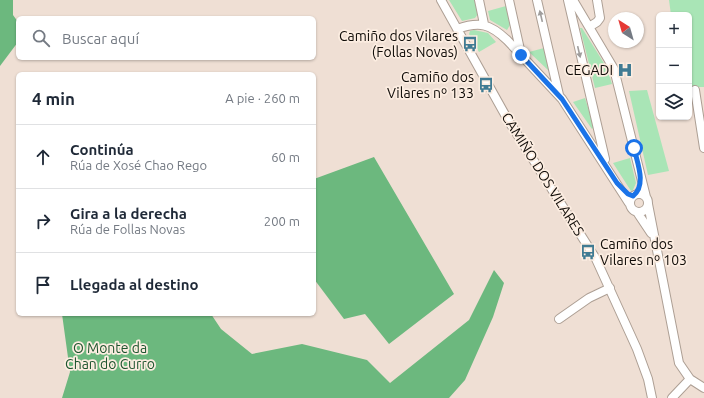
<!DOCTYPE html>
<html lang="es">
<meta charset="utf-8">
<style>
:root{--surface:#fff;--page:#f6f6f7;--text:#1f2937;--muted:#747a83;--line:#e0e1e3}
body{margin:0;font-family:Ubuntu,sans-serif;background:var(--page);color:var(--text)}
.controls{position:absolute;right:12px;top:12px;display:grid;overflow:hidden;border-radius:6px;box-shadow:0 1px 3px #0004}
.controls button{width:36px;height:36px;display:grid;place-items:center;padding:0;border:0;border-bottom:1px solid var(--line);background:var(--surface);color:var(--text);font:20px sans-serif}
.compass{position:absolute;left:608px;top:12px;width:36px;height:36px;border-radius:50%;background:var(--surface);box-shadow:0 1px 3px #0004;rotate:323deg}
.stop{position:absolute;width:12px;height:12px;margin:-9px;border:3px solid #1a73e8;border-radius:50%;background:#fff}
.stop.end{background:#1a73e8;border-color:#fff;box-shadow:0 1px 4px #0008}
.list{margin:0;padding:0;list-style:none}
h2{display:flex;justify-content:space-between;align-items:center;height:52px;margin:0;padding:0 16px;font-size:17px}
h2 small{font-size:13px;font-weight:400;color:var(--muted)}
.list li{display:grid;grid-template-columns:26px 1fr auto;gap:12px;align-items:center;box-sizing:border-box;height:64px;padding:0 16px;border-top:1px solid var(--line)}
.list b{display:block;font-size:15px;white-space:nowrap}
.list p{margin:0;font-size:13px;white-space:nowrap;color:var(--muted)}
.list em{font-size:13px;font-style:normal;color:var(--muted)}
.icon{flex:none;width:22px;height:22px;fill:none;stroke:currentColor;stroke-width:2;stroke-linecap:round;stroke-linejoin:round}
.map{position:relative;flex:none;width:704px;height:398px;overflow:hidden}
.search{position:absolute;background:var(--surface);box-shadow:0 1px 3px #0004;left:16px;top:16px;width:300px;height:44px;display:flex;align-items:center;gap:10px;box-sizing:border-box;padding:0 14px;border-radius:6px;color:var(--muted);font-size:15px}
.panel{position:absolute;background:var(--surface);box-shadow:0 1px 3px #0004;left:16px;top:72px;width:300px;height:244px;border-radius:6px}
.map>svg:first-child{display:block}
</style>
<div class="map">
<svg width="704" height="398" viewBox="0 0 704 398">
<rect width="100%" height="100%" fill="#efdfd4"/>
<path fill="#a9e5b6" d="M449 0H475L478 14 475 18 462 21Z
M669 0H704V87H689V15H671Z
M506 6 510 25 507 30 490 20 488 11Z
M580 28H582L607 68 612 84 595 88Z
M474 30 488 33 496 42 479 52 469 34 470 31Z
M544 48 550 66 549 71 529 52Z
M647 90 669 171 648 175 629 91Z
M585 98 594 127 592 129 573 102Z
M630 158 636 183 633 190 631 191 613 163Z"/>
<path fill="#6cb87e" d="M0 0H13V15L18 22V42L0 66Z
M374 157 454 294 389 344 365 314 344 319 314 279V179Z
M494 270 504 283 493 317 465 380 449 398H62L70 372 62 314H211L221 329 252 354 302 344 367 360 390 383 469 320Z"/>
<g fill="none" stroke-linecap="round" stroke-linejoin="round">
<g stroke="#ad9f94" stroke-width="10">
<path id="minor" d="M441 0 508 120 596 259 637 349 648 379 652 398
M479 0 484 24
M509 0 521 54
M537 0 559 95
M568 0 605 159
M573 0 614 69 646 197
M589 27 597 22 600 18 597 0
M457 29C480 21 490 24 507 40L562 99 629 203
M695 90 704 148
M630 203a9 9 0 1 1 18 0a9 9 0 1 1-18 0Z
M648 204 679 363 690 379 704 388
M637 212 651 233
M559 319 589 298 610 288
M672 398 690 379"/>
</g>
<use href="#minor" stroke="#fff" stroke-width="8"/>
</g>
<defs><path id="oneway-solid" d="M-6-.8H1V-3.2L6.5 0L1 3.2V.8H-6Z"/></defs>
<g fill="#9f9d9c">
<use href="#oneway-solid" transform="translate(541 16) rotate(-103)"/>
<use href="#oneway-solid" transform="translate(579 52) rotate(77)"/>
</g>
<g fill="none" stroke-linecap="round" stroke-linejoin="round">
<path stroke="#1a73e8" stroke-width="5" d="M521 55 562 99 617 183 628 194 633 196C647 185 637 162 634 148"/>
</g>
<defs>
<g id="bus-bare" transform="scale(1.2)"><path d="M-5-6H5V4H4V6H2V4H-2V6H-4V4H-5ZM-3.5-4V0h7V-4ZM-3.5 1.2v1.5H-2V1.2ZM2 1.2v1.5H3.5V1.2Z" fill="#407b93" stroke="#fcede1" stroke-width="2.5" paint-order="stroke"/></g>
<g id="hospital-bare" transform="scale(1.2)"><path d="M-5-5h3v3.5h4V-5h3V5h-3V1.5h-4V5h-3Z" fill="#407b93" stroke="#fcede1" stroke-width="2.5" paint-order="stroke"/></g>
</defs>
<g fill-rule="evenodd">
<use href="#bus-bare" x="470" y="44"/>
<use href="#hospital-bare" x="625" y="70"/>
<use href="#bus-bare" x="486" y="85"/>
<use href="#bus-bare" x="588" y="252"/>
</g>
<g text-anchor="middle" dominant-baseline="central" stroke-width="3.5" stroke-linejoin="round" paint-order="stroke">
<g font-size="14" fill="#0f0b07" stroke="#fcede1" text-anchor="end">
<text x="458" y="36">Camiño dos Vilares<tspan x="458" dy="16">(Follas Novas)</tspan></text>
<text x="613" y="70">CEGADI</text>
<text x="474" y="77">Camiño dos<tspan x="474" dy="16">Vilares nº 133</tspan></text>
<text x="600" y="244" text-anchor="start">Camiño dos<tspan x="600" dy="16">Vilares nº 103</tspan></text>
</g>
<g font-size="14" fill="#0f0b07" stroke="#fcede1">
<text transform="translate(543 174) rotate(58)">CAMIÑO DOS VILARES</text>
</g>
<g font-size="14" fill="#1e552f" stroke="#fcede1">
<text x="110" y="348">O Monte da<tspan x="110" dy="16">Chan do Curro</tspan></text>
</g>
</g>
</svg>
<div class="controls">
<button>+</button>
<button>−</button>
<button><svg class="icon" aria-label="layers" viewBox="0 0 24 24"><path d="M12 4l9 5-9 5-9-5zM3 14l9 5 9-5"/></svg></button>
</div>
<svg class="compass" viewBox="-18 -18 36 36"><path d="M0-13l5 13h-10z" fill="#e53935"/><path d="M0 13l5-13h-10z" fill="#747a83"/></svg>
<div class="stop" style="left:634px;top:148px"></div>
<div class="stop end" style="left:521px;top:55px"></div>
<div class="search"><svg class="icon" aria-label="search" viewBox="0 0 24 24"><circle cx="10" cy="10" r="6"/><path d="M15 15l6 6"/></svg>Buscar aquí</div>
<section class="panel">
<h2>4 min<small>A pie · 260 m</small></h2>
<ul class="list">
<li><svg class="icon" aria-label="ahead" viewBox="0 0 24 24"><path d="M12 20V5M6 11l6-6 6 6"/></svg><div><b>Continúa</b><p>Rúa de Xosé Chao Rego</p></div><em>60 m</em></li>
<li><svg class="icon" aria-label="right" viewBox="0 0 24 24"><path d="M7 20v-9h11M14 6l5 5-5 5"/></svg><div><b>Gira a la derecha</b><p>Rúa de Follas Novas</p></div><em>200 m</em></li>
<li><svg class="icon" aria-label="arrive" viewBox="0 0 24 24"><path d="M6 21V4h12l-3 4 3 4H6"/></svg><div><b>Llegada al destino</b></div></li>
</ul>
</section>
</div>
